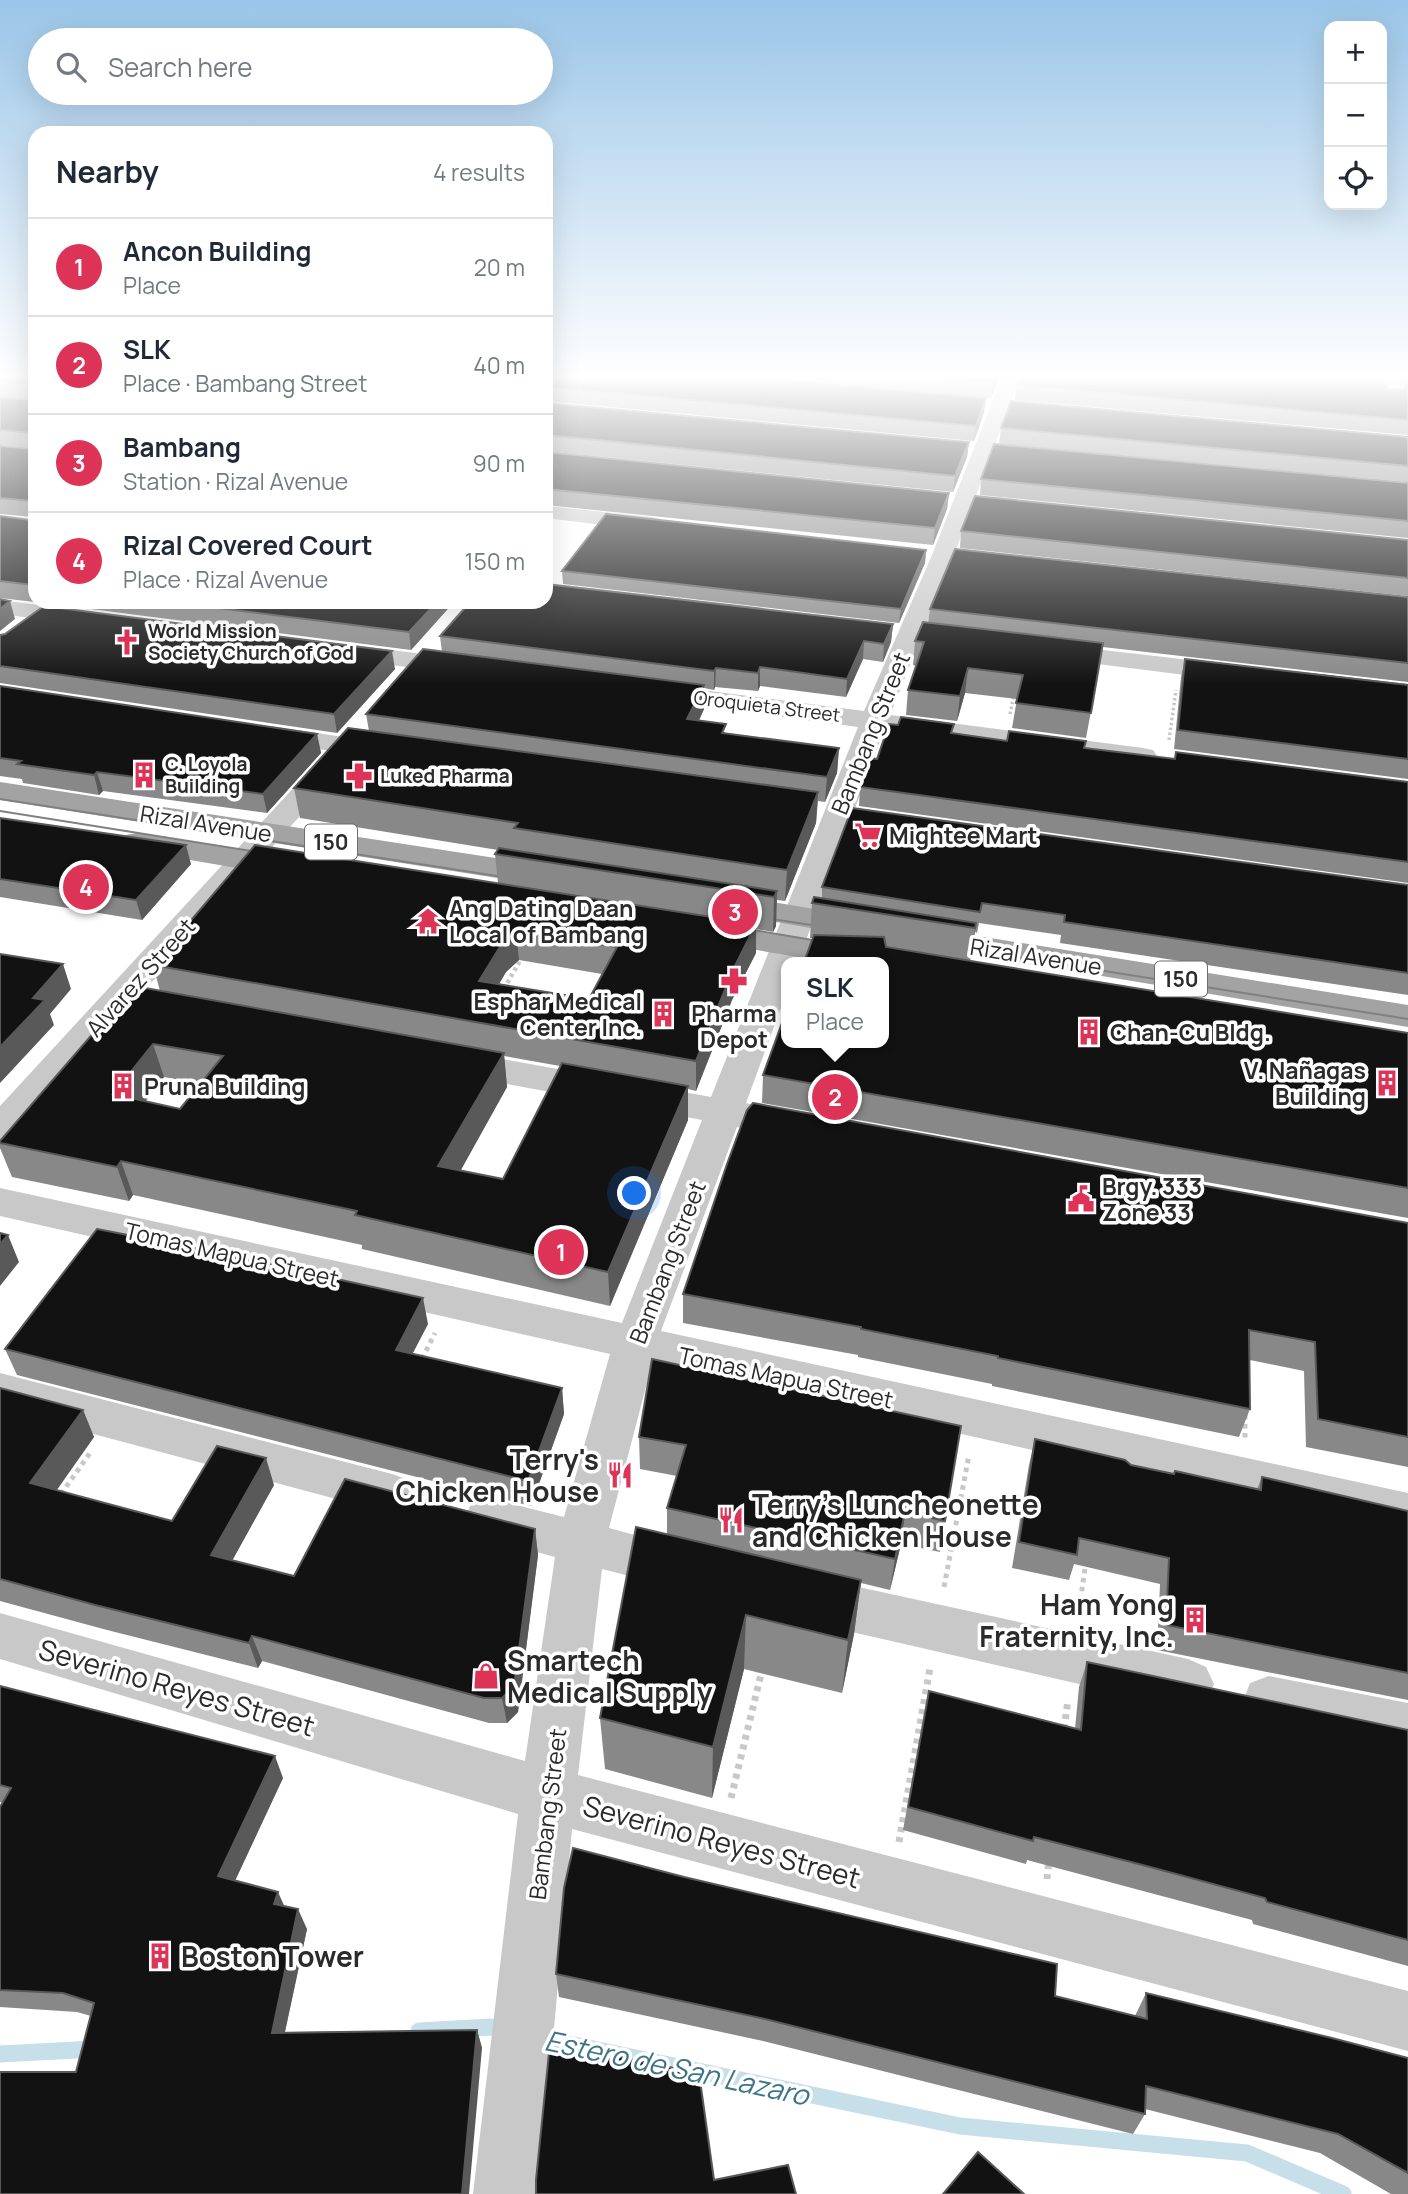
<!DOCTYPE html>
<meta charset="utf-8">
<style>
:root{--surface:#fff;--page:#f6f6f7;--text:#1f2937;--muted:#747a83;--line:#e0e1e3;--accent:#dc3356}
body{margin:0;font-family:Manrope,sans-serif;background:var(--page);color:var(--text)}
.controls{position:absolute;right:21px;top:21px;display:grid;overflow:hidden;border-radius:14px;box-shadow:0 7px 28px #0002}
.controls button{width:63px;height:63px;display:grid;place-items:center;padding:0;border:0;border-bottom:2px solid var(--line);background:var(--surface);color:var(--text);font:35px sans-serif}
.you{position:absolute;left:635px;top:1194px;width:24px;height:24px;margin:-18px;border:5px solid #fff;border-radius:50%;background:#1a73e8;box-shadow:0 0 0 10px #1a73e833}
.badge{display:grid;place-items:center;width:46px;height:46px;border-radius:50%;background:var(--accent);color:#fff;font-size:23px;font-weight:700}
.pin{position:absolute;translate:-50% -50%;border:4px solid #fff;box-shadow:0 2px 7px #0006}
.popup{position:absolute;left:781px;top:957px;width:108px;height:91px;box-sizing:border-box;display:grid;place-content:center;border-radius:14px;background:var(--surface);filter:drop-shadow(0 2px 5px #0005);font-size:23px;white-space:nowrap;color:var(--muted)}
.popup b{font-size:26px;color:var(--text)}
.popup::after{content:'';position:absolute;left:50%;top:100%;margin-left:-14px;border:14px solid transparent;border-top-color:var(--surface)}
.list{margin:0;padding:0;list-style:none}
h2{display:flex;justify-content:space-between;align-items:center;height:91px;margin:0;padding:0 28px;font-size:30px}
h2 small{font-size:23px;font-weight:400;color:var(--muted)}
.list li{display:grid;grid-template-columns:46px 1fr auto;gap:21px;align-items:center;box-sizing:border-box;height:98px;padding:0 28px;border-top:2px solid var(--line)}
.list b{display:block;font-size:26px;white-space:nowrap}
.list p{margin:0;font-size:23px;white-space:nowrap;color:var(--muted)}
.list em{font-size:23px;font-style:normal;color:var(--muted)}
.icon{flex:none;width:38px;height:38px;fill:none;stroke:currentColor;stroke-width:2;stroke-linecap:round;stroke-linejoin:round}
.map{position:relative;flex:none;width:1408px;height:2194px;overflow:hidden}
.search{position:absolute;background:var(--surface);box-shadow:0 7px 28px #0002;left:28px;top:28px;width:525px;height:77px;display:flex;align-items:center;gap:18px;box-sizing:border-box;padding:0 24px;border-radius:38px;color:var(--muted);font-size:26px}
.panel{position:absolute;background:var(--surface);box-shadow:0 7px 28px #0002;left:28px;top:126px;width:525px;height:483px;border-radius:21px}
.map>svg:first-child{display:block}
</style>
<div class="map">
<svg width="1408" height="2194" viewBox="0 0 1408 2194">
<rect width="100%" height="100%" fill="#fff"/>
<g fill="none" stroke-linecap="round" stroke-linejoin="round">
<path stroke="#c6dfe8" stroke-width="17" d="M419 2031 491 2027 504 2030
M540 2038 960 2126 1247 2153 1343 2194
M0 2054 95 2049"/>
<path stroke="#c8c8c8" stroke-width="3.5" stroke-dasharray="2.5 2.5" stroke-linecap="butt" d="M1010 714 1014 695
M1169 740 1176 690"/>
<path stroke="#c8c8c8" stroke-width="4.5" stroke-dasharray="3.5 3.5" stroke-linecap="butt" d="M504 989 522 957"/>
<path stroke="#c8c8c8" stroke-width="5" stroke-dasharray="4.5 4.5" stroke-linecap="butt" d="M422 1359 435 1333
M1245 1415V1441
M61 1494 90 1453
M944 1587 969 1455
M1078 1618 1086 1561"/>
<path stroke="#c8c8c8" stroke-width="7" stroke-dasharray="5 5" stroke-linecap="butt" d="M1064 1729 1068 1700
M731 1798 762 1670
M899 1842 930 1668
M1047 1879 1049 1860"/>
<path fill="#c8c8c8" fill-rule="evenodd" d="M1002 377H1020L954 555 890 715 1143 748 1153 750 1157 756 1153 762 1143 764 884 730 798 962H786V994L746 1103 761 1107 767 1116 761 1125 748 1129 737 1127 661 1331 1408 1493V1535L652 1364 609 1528 697 1552 704 1567 697 1582 680 1589 602 1569 578 1775 1408 1991V2051L572 1829 539 2194H473L518 1814 0 1659V1613L525 1761 555 1557 471 1534 464 1519 471 1504 488 1498 564 1517 610 1354 0 1216V1188L622 1323 702 1120 458 1075 445 1071 440 1063 445 1055 458 1051 711 1097 858 727 656 700 647 698 643 692 647 686 656 684 864 711 932 555Z
M546 506 652 517 660 519 663 524 660 529 652 531 546 518Z
M0 600 85 611 94 613 97 618 94 623 85 625 0 614Z
M344 644 463 659 472 662 476 667 472 672 463 675 335 657 331 652 335 647Z
M1051 644 1233 665 1242 668 1246 673 1242 678 1233 681 1042 657 1038 652 1042 647Z
M271 726 383 743 393 745 397 751 393 757 383 759 261 740 257 734 261 728Z
M331 756 341 758 345 764 341 770 13 1138 0 1142V1106L321 758Z
M0 1373 392 1474 409 1480 416 1494 409 1508 392 1514 0 1409Z
M808 1576 1188 1659 1206 1667 1214 1684 1206 1701 1188 1709 808 1622 790 1615 783 1599 790 1583Z
M1269 1676 1408 1703V1755L1269 1726 1250 1719 1243 1701 1250 1683Z"/>
<path fill="#a3a3a3" fill-rule="evenodd" d="M1362 377H1408V387L1371 383Z
M0 782 548 866 559 869 564 876 559 883 548 886 0 800Z
M137 833 295 858 306 861 311 868 306 875 295 878 126 849 121 842 126 835Z
M725 894 862 917 874 920 879 927 874 934 862 937 713 911 708 904 713 897Z
M704 922 859 947 871 950 876 957 873 962H827L692 939 687 932 692 925Z
M922 927 1408 1005V1027L910 944 905 937 910 930Z"/>
<path stroke="#808080" stroke-width="2" d="M0 799 516 879
M0 811 270 854
M758 917 831 928
M736 927 830 943
M952 947 1408 1019"/>
</g>
<path fill="#888" fill-rule="evenodd" d="M0 377H35V602L0 598V516L30 520 33 517 0 514V446L32 449V448L0 445V397L33 400V399L0 396Z
M546 377 984 413 974 441 546 401Z
M769 377H1000L991 398Z
M1402 377H1408V435L1015 400 1016 385 1399 389Z
M546 403 969 442 967 457 953 492 546 451Z
M1001 428 1408 437V482L999 444Z
M546 452 949 493 947 509 933 545 546 505Z
M981 479 1408 483V538L980 495Z
M961 531 1408 540V596L960 548Z
M926 550 925 563 899 623 563 584 562 571Z
M1408 597V682L1103 647 1086 738 1012 728 1017 699 965 693 957 721 906 715 908 690 916 666 913 665 915 641 928 623 930 609Z
M66 602H454L411 650 67 606Z
M893 624 891 642 883 662 863 659 846 697 760 686 758 691 715 687 714 690 704 688V709L699 721 726 733 839 748 837 773 825 802 818 801 816 823 785 901 777 900 776 926 773 932 756 929V953L732 1000 696 1091 688 1089V1120L610 1306 362 1249V1245L133 1195 129 1201 12 1177 0 1148V1141L160 991 153 965 498 883 495 854 498 850 300 818 294 788 369 731 366 714 442 652 440 636ZM519 960 602 974 589 999 499 984 506 972ZM504 1056 560 1066 503 1179 461 1170 507 1087ZM164 1077 200 1084 180 1109 145 1101Z
M0 635 395 669 337 733 0 683Z
M1185 659 1408 684V779L1174 749 1181 677Z
M0 686 317 734 321 753 267 813 103 791 99 795 23 783 22 779 0 776Z
M953 733 1007 741 1084 748 1174 759 1176 752 1408 782V883L859 806 860 787 877 759Z
M0 818 191 864 142 920 0 897Z
M1408 885V995L1060 943 1061 935 979 923 977 933 975 932 970 961 1408 1033V1218L762 1103 763 1075 812 938H810L812 903 822 898V887Z
M1408 1223V1467L1306 1447 1304 1371 1250 1360V1409L1239 1437 992 1386V1384L858 1357V1355L683 1323V1294Z
M428 1324 412 1354 562 1388 564 1414 531 1506 17 1375 5 1349Z
M652 1359 945 1521 940 1552 901 1544 890 1590 861 1583 854 1634 842 1693 744 1669 712 1798 605 1769 600 1718 667 1535V1508L677 1476 640 1469 639 1437Z
M0 1388 83 1410 94 1437 57 1490 172 1521 274 1485 232 1560 294 1576 535 1529 538 1555 518 1712 507 1723H489L262 1661 258 1668 107 1630 0 1601Z
M1035 1439 1131 1465 1173 1474 1175 1471 1257 1489 1262 1477 1408 1511V1700L1157 1650 1160 1584 1074 1564 1069 1580 1012 1568 1029 1465Z
M1087 1662 1408 1730V1966L1253 1924 1252 1920 1143 1891 1027 1860 1026 1864 903 1830 929 1691 1075 1729 1079 1687Z
M0 1686 283 1778 235 1880 284 1906 307 1929 285 2032 477 2030 482 2048 76 2072 91 2016 77 2012 0 2007V1807L3 1803 0 1802Z
M556 1974 1055 1996 1135 2016 1146 1993 1408 2058V2194H1391L1320 2153 1145 2109V2114L1133 2134 763 2041 559 1997Z"/>
<path fill="#595959" d="M995 377H1000L991 398 993 383Z
M986 398 984 413 974 441 976 426Z
M969 442 967 457 953 492 955 476Z
M949 493 947 509 933 545 935 528Z
M926 550 925 563 899 623 901 609Z
M10 601 15 619 0 631V609Z
M437 602H454L411 650 409 632Z
M893 624 891 642 883 662 884 644Z
M864 641 863 659 846 697 847 679Z
M392 651 395 669 337 733 334 714Z
M760 667V686L758 691V673Z
M716 668 715 687 714 690V671Z
M968 668 965 693 957 721 960 696Z
M704 685V709L687 744V719Z
M317 734 321 753 267 813 263 794Z
M839 748 837 773 825 802 827 777Z
M97 772 103 791 99 795 94 775Z
M818 792 816 823 785 901 787 870Z
M186 845 191 864 142 920 136 900Z
M777 891 776 926 773 932 774 897Z
M976 923 971 958 970 963 975 928Z
M756 924V953L732 1000 696 1091V1061L733 970Z
M516 931 519 960 506 972 483 1011 479 981 503 942Z
M63 964 71 989 50 1014 54 1025 0 1083V1047L33 998Z
M153 1044 164 1077 125 1128 113 1094Z
M504 1053 507 1087 444 1200 438 1166Z
M688 1086V1120L610 1306 608 1272Z
M121 1161 133 1195 129 1201 117 1167Z
M8 1235 19 1262 0 1286V1244Z
M423 1298 428 1324 401 1376 396 1350Z
M562 1388 564 1414 531 1506 528 1481Z
M83 1410 94 1437 43 1509 30 1483Z
M266 1458 274 1485 221 1581 211 1555Z
M905 1512 901 1544 890 1590 895 1559Z
M535 1529 538 1555 518 1712 507 1723 502 1698Z
M861 1580 854 1634 842 1693 848 1640Z
M746 1615 744 1669 712 1798 713 1747Z
M252 1636 262 1661 258 1668 249 1643Z
M275 1756 283 1778 228 1896 218 1876Z
M278 1892 287 1912 274 1904Z
M298 1909 307 1929 281 2050 272 2033Z
M477 2030 482 2048 469 2194H462Z"/>
<path fill="#121212" stroke="#595959" stroke-width="2" fill-rule="evenodd" d="M0 377H35V583L33 585 0 581V516L30 520 33 517V504L31 501 0 498V446L32 449 31 433 0 430V397L33 400V385L0 382Z
M546 377H753L986 398 976 426 546 387Z
M926 377H995L993 383Z
M1019 377H1375L1383 380 1389 389H1403L1408 383 1405 377H1408V420L1016 385Z
M1011 401 1408 437V466L1001 428Z
M546 403 969 442 955 476 546 435Z
M994 444 1408 483V521L981 479Z
M546 452 949 493 935 528 546 489Z
M975 496 1408 540V578L961 531Z
M606 514 926 550 901 609 562 571Z
M955 549 1408 597V663L930 609Z
M546 584 893 624 884 644 864 641 847 679 760 667 758 673 716 668 714 671 440 636 470 602H546Z
M0 599 10 601 0 609Z
M170 602H437L409 632Z
M44 606 392 651 334 714 0 666V635L5 634Z
M923 622 1103 643 1091 713 1016 703 1023 675 968 668 960 696 908 690 924 642 915 641Z
M423 649 704 685 687 719 726 724 722 733 839 748 827 777 366 714Z
M1185 659 1408 685V759L1178 730Z
M0 686 317 734 263 794 97 772 94 775 17 764 21 761 0 758Z
M901 717 954 724 951 733 1007 741 1009 731 1086 741 1084 748 1126 753 1175 759 1176 752 1408 782V862L860 787 871 758 877 759 889 724 898 725Z
M348 728 818 792 787 870 514 828 518 823 294 788Z
M852 808 1408 885V973L1064 922 1065 915 982 903 980 912 822 887Z
M0 818 186 845 136 900 0 879Z
M255 845 756 924 733 970 696 1061 153 965ZM516 931 617 947 589 999 479 981 503 942Z
M499 848 777 891 774 897 495 854Z
M814 897 976 923 975 928 812 903Z
M814 935 884 937 886 947 1408 1033V1188L763 1075 786 1012V1043H884V962H804Z
M0 954 63 964 33 998 45 1000 0 1047Z
M134 986 504 1053 438 1166 503 1179 562 1063 688 1086 608 1272 355 1215 357 1211 121 1161 117 1167 0 1143V1141ZM153 1044 223 1056 180 1109 113 1094Z
M753 1103 1408 1223V1437L1318 1419 1315 1342 1249 1330 1250 1409 998 1358V1356L861 1329V1327L683 1294 727 1164 747 1110Z
M97 1229 205 1250 423 1298 396 1350 562 1388 528 1481 5 1349Z
M0 1233 8 1235 0 1244Z
M652 1359 961 1426 945 1521 905 1512 895 1559 667 1508 686 1445 639 1437Z
M0 1388 83 1410 30 1483 172 1521 217 1446 266 1458 211 1555 294 1576 345 1479 535 1529 514 1687 502 1698H484L252 1636 249 1643 95 1605 0 1579Z
M1035 1439 1125 1460 1131 1465 1174 1474 1175 1471 1261 1490 1262 1477 1408 1511V1673L1166 1625 1169 1558 1079 1538 1077 1555 1019 1542Z
M636 1527 861 1580 848 1640 746 1615 713 1747 600 1718Z
M1087 1662 1408 1730V1940L1267 1902 1265 1898 1154 1868 1034 1837 1033 1841 908 1807 929 1691 1081 1730Z
M0 1686 275 1756 218 1876 278 1892 274 1904 298 1909 272 2033 477 2030 462 2194H0V2072H76L94 2003 63 1993 0 1990V1807L11 1788 0 1785Z
M573 1848 684 1877 1057 1964 1055 1996 1147 2019 1146 1993 1332 2038 1408 2058V2173L1338 2134 1146 2086 1145 2114 765 2019 556 1974 564 1888Z
M550 2043 699 2073 714 2180 788 2165 796 2194H536V2180Z
M978 2152 1024 2194H943Z"/>
<linearGradient id="sky" x2="0" y2="1"><stop stop-color="#9ac5e8"/><stop offset="0.55" stop-color="#fff"/><stop offset="1" stop-color="#fff" stop-opacity="0"/></linearGradient>
<rect width="1408" height="685" fill="url(#sky)"/>
<defs>
<g id="church-bare" transform="scale(2.1)"><path d="M-1.2-6h2.4v3.5h3.3v2.4h-3.3V6h-2.4V-.1h-3.3v-2.4h3.3Z" fill="#dc3356" stroke="#fff" stroke-width="2.5" paint-order="stroke"/></g>
<g id="building-bare" transform="scale(2.1)"><path d="M-4-6H4V6H1V3H-1V6H-4ZM-2.5-4.3h1.7v1.8h-1.7ZM.8-4.3h1.7v1.8H.8ZM-2.5-1h1.7V.8h-1.7ZM.8-1h1.7V.8H.8Z" fill="#dc3356" stroke="#fff" stroke-width="2.5" paint-order="stroke"/></g>
<g id="pharmacy-bare" transform="scale(2.1)"><path d="M-2-6h4v4h4v4h-4v4h-4v-4h-4v-4h4Z" fill="#dc3356" stroke="#fff" stroke-width="2.5" paint-order="stroke"/></g>
<g id="supermarket-bare" transform="scale(2.1)"><path d="M-6-5.5h2.5l.6 2H6L4.5 2H-2.5L-4.4-4H-6ZM-1.5 3.2a1.3 1.3 0 1 0 .1 0ZM3 3.2a1.3 1.3 0 1 0 .1 0Z" fill="#dc3356" stroke="#fff" stroke-width="2.5" paint-order="stroke"/></g>
<g id="temple-bare" transform="scale(2.1)"><path d="M0-6L5-2H3V0L6.5 2.5H4V6H1.5V3h-3V6H-4V2.5H-6.5L-3 0V-2H-5Z" fill="#dc3356" stroke="#fff" stroke-width="2.5" paint-order="stroke"/></g>
<g id="civic-bare" transform="scale(2.1)"><path d="M-.6-6.5H3V-4.5H.6V-3L4-1V1h2V6H-6V1h2V-1L-.6-3ZM-1.2 2.5V6h2.4V2.5Z" fill="#dc3356" stroke="#fff" stroke-width="2.5" paint-order="stroke"/></g>
<g id="restaurant-bare" transform="scale(2.1)"><path d="M-5-6h1v4h1v-4h1v4h1v-4h1v5L-1.5 .5V6h-2V.5L-5-1ZM5-6V6H3V1.5H1.5Q1.5-4 5-6Z" fill="#dc3356" stroke="#fff" stroke-width="2.5" paint-order="stroke"/></g>
<g id="shop-bare" transform="scale(2.1)"><path d="M-5-2.5h2.3a2.7 3.5 0 0 1 5.4 0H5L5.5 6h-11ZM-1.5-2.5h3a1.5 2.3 0 0 0-3 0Z" fill="#dc3356" stroke="#fff" stroke-width="2.5" paint-order="stroke"/></g>
</defs>
<g fill-rule="evenodd">
<use href="#church-bare" x="127" y="642"/>
<use href="#building-bare" x="144" y="775"/>
<use href="#pharmacy-bare" x="359" y="776"/>
<use href="#supermarket-bare" x="868" y="835"/>
<use href="#temple-bare" x="428" y="921"/>
<use href="#pharmacy-bare" x="734" y="981"/>
<use href="#building-bare" x="663" y="1014"/>
<use href="#building-bare" x="1089" y="1032"/>
<use href="#building-bare" x="1387" y="1083"/>
<use href="#building-bare" x="123" y="1086"/>
<use href="#civic-bare" x="1081" y="1199"/>
<use href="#restaurant-bare" x="620" y="1475"/>
<use href="#restaurant-bare" x="731" y="1520"/>
<use href="#building-bare" x="1195" y="1620"/>
<use href="#shop-bare" x="486" y="1676"/>
<use href="#building-bare" x="160" y="1956"/>
</g>
<g text-anchor="middle" dominant-baseline="central" stroke-width="7" stroke-linejoin="round" paint-order="stroke">
<g font-size="19" font-weight="bold" fill="#2b2b2b" stroke="#fff" text-anchor="start">
<text x="148" y="631">World Mission<tspan x="148" dy="22">Society Church of God</tspan></text>
<text x="165" y="764">C. Loyola<tspan x="165" dy="22">Building</tspan></text>
<text x="380" y="776">Luked Pharma</text>
</g>
<g font-size="19" fill="#2b2b2b" stroke="#fff">
<text transform="translate(767 706) rotate(7)">Oroquieta Street</text>
</g>
<g fill="#fff" stroke="#6b6b6b" stroke-width="2">
<rect x="305" y="824.5" width="52" height="35" rx="5"/>
<rect x="1155" y="961.5" width="52" height="35" rx="5"/>
</g>
<g font-size="21" font-weight="bold" fill="#2b2b2b">
<text x="331" y="842">150</text>
<text x="1181" y="979">150</text>
</g>
<g font-size="23" fill="#2b2b2b" stroke="#fff">
<text transform="translate(870 733) rotate(-68)">Bambang Street</text>
<text transform="translate(206 823) rotate(9)">Rizal Avenue</text>
<text transform="translate(1036 956) rotate(9)">Rizal Avenue</text>
<text transform="translate(140 977) rotate(-48)">Alvarez Street</text>
<text transform="translate(232 1254) rotate(13)">Tomas Mapua Street</text>
<text transform="translate(667 1262) rotate(-69)">Bambang Street</text>
<text transform="translate(786 1377) rotate(12)">Tomas Mapua Street</text>
<text transform="translate(547 1814) rotate(-83)">Bambang Street</text>
</g>
<g font-size="23" font-weight="bold" fill="#2b2b2b" stroke="#fff" text-anchor="start">
<text x="889" y="835">Mightee Mart</text>
<text x="449" y="908">Ang Dating Daan<tspan x="449" dy="26">Local of Bambang</tspan></text>
<text x="642" y="1001" text-anchor="end">Esphar Medical<tspan x="642" dy="26">Center Inc.</tspan></text>
<text x="734" y="1013" text-anchor="middle">Pharma<tspan x="734" dy="26">Depot</tspan></text>
<text x="1110" y="1032">Chan-Cu Bldg.</text>
<text x="1366" y="1070" text-anchor="end">V. Nañagas<tspan x="1366" dy="26">Building</tspan></text>
<text x="144" y="1086">Pruna Building</text>
<text x="1102" y="1186">Brgy. 333<tspan x="1102" dy="26">Zone 33</tspan></text>
</g>
<g font-size="28" font-weight="bold" fill="#2b2b2b" stroke="#fff" text-anchor="start">
<text x="599" y="1459" text-anchor="end">Terry's<tspan x="599" dy="32">Chicken House</tspan></text>
<text x="752" y="1504">Terry's Luncheonette<tspan x="752" dy="32">and Chicken House</tspan></text>
<text x="1174" y="1604" text-anchor="end">Ham Yong<tspan x="1174" dy="32">Fraternity, Inc.</tspan></text>
<text x="507" y="1660">Smartech<tspan x="507" dy="32">Medical Supply</tspan></text>
<text x="181" y="1956">Boston Tower</text>
</g>
<g font-size="28" fill="#2b2b2b" stroke="#fff">
<text transform="translate(177 1687) rotate(16)">Severino Reyes Street</text>
<text transform="translate(722 1841) rotate(15)">Severino Reyes Street</text>
</g>
<g font-size="28" font-style="italic" fill="#3e7589" stroke="#fff">
<text transform="translate(677 2067) rotate(12)">Estero de San Lazaro</text>
</g>
</g>
</svg>
<div class="controls">
<button>+</button>
<button>−</button>
<button><svg class="icon" aria-label="locate" viewBox="0 0 24 24"><circle cx="12" cy="12" r="6"/><path d="M12 2v4M12 18v4M2 12h4M18 12h4"/></svg></button>
</div>
<div class="you"></div>
<div class="pin badge" style="left:561px;top:1252px">1</div>
<div class="pin badge" style="left:835px;top:1097px">2</div>
<div class="popup"><b>SLK</b>Place</div>
<div class="pin badge" style="left:735px;top:912px">3</div>
<div class="pin badge" style="left:86px;top:887px">4</div>
<div class="search"><svg class="icon" aria-label="search" viewBox="0 0 24 24"><circle cx="10" cy="10" r="6"/><path d="M15 15l6 6"/></svg>Search here</div>
<section class="panel">
<h2>Nearby<small>4 results</small></h2>
<ul class="list">
<li><span class="badge">1</span><div><b>Ancon Building</b><p>Place</p></div><em>20 m</em></li>
<li><span class="badge">2</span><div><b>SLK</b><p>Place · Bambang Street</p></div><em>40 m</em></li>
<li><span class="badge">3</span><div><b>Bambang</b><p>Station · Rizal Avenue</p></div><em>90 m</em></li>
<li><span class="badge">4</span><div><b>Rizal Covered Court</b><p>Place · Rizal Avenue</p></div><em>150 m</em></li>
</ul>
</section>
</div>
